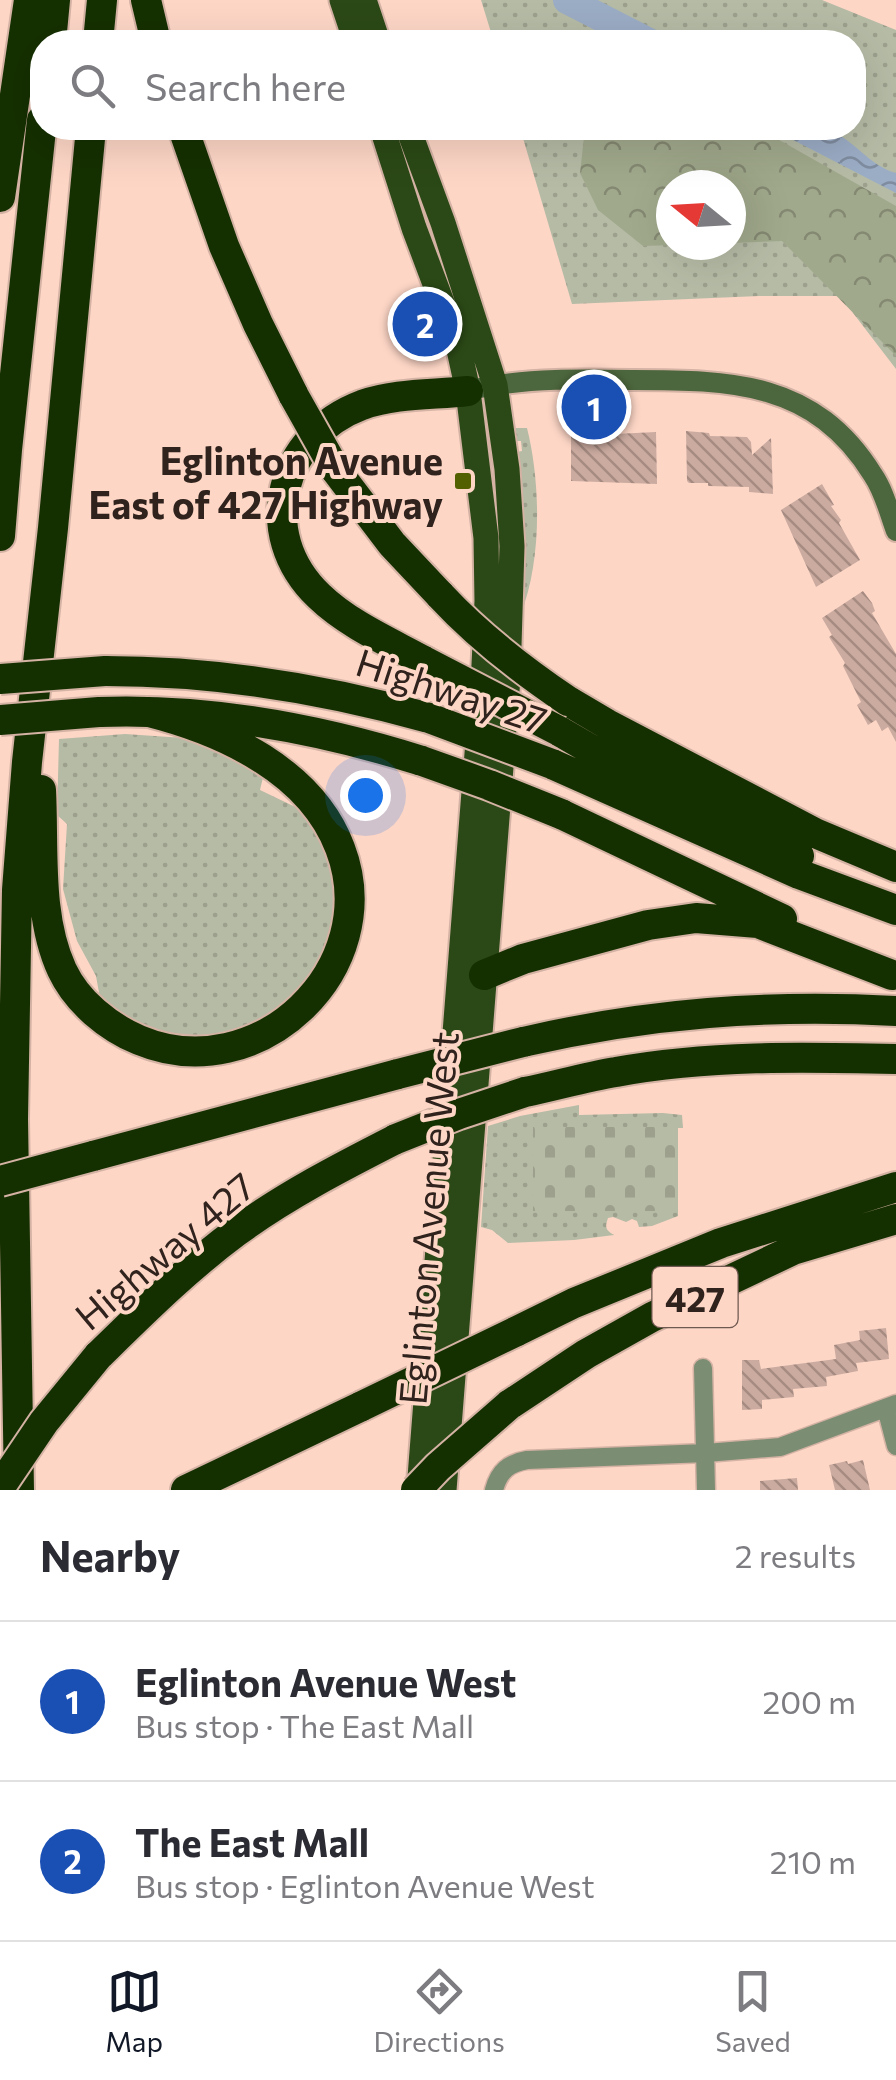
<!DOCTYPE html>
<meta charset="utf-8">
<style>
:root{--surface:#fff;--page:#f2f2f3;--text:#2b2b33;--muted:#7c7c81;--line:#e1e1e2;--accent:#111827}
body{margin:0;font-family:Commissioner,sans-serif;background:var(--page);color:var(--text)}
.compass{position:absolute;left:656px;top:170px;width:90px;height:90px;border-radius:50%;background:var(--surface);box-shadow:0 10px 40px #0002;rotate:288deg}
.you{position:absolute;left:365px;top:795px;width:35px;height:35px;margin:-25px;border:8px solid #fff;border-radius:50%;background:#1a73e8;box-shadow:0 0 0 15px #1a73e833}
.badge{display:grid;place-items:center;width:65px;height:65px;border-radius:50%;background:var(--accent);color:#fff;font-size:32px;font-weight:700}
.pin{position:absolute;translate:-50% -50%;border:5px solid #fff;box-shadow:0 2px 10px #0006}
.list{margin:0;padding:0;list-style:none}
h2{display:flex;justify-content:space-between;align-items:center;height:130px;margin:0;padding:0 40px;font-size:42px}
h2 small{font-size:32px;font-weight:400;color:var(--muted)}
.list li{display:grid;grid-template-columns:65px 1fr auto;gap:30px;align-items:center;box-sizing:border-box;height:160px;padding:0 40px;border-top:2px solid var(--line)}
.list b{display:block;font-size:38px;white-space:nowrap}
.list p{margin:0;font-size:32px;white-space:nowrap;color:var(--muted)}
.list em{font-size:32px;font-style:normal;color:var(--muted)}
.icon{flex:none;width:55px;height:55px;fill:none;stroke:currentColor;stroke-width:2;stroke-linecap:round;stroke-linejoin:round}
.map{position:relative;flex:none;width:896px;height:1490px;overflow:hidden}
.search{position:absolute;background:var(--surface);box-shadow:0 10px 40px #0002;left:30px;right:30px;top:30px;height:110px;display:flex;align-items:center;gap:25px;box-sizing:border-box;padding:0 35px;border-radius:40px;color:var(--muted);font-size:38px}
.sheet{height:450px;background:var(--surface)}
nav{display:flex;justify-content:space-around;align-items:center;box-sizing:border-box;height:140px;border-top:2px solid var(--line);background:var(--surface);font-size:28px;color:var(--muted)}
nav a{display:grid;justify-items:center;gap:5px}
nav .on{color:var(--accent)}
.map>svg:first-child{display:block}
</style>
<div class="map">
<svg width="896" height="1490" viewBox="0 0 896 1490">
<defs>
<pattern id="green-dots" width="8" height="8" patternUnits="userSpaceOnUse" patternTransform="scale(2.5)"><rect width="8" height="8" fill="#b5bba5"/><path d="M2 2h.1M6 6h.1" fill="none" stroke="#9ca08d" stroke-width="1.8" stroke-linecap="round"/></pattern>
<pattern id="forest-crowns" width="20" height="18" patternUnits="userSpaceOnUse" patternTransform="scale(2.5)"><rect width="20" height="18" fill="#a1a98c"/><path d="M2 6a3 3 0 1 1 6 0M12 15a3 3 0 1 1 6 0" fill="none" stroke="#848972"/></pattern>
<pattern id="cemetery-stones" width="16" height="16" patternUnits="userSpaceOnUse" patternTransform="scale(2.5)"><rect width="16" height="16" fill="#b5bba5"/><path d="M2 7V4a2 2 0 0 1 4 0v3zM10 15v-3a2 2 0 0 1 4 0v3z" fill="#9ca08d"/></pattern>
<pattern id="water-waves" width="16" height="10" patternUnits="userSpaceOnUse" patternTransform="scale(2.5)"><rect width="16" height="10" fill="#9bacc5"/><path d="M0 5q4-4 8 0t8 0" fill="none" stroke="#7f8c9f"/></pattern>
<pattern id="building-back-hatch" width="6" height="6" patternUnits="userSpaceOnUse" patternTransform="scale(2.5)"><rect width="6" height="6" fill="#cbaba0"/><path d="M-1 5l2 2M0 0l6 6M5-1l2 2" fill="none" stroke="#a58b82"/></pattern>
</defs>
<rect width="100%" height="100%" fill="#fdd6c6"/>
<path fill="url(#green-dots)" fill-rule="evenodd" d="M481 0H822L896 30V369L840 296H759L572 304 520 128H854V42H494ZM671 185H731V245H671Z
M516 428H527C541 484 542 562 520 616L517 452 522 451 521 441H515Z
M125 734 184 738 217 748 264 773 260 790 310 814 332 857 338 917 323 965 281 1011 229 1035 198 1039 164 1033 144 1026 117 1012 100 998 96 976 77 941 63 889 67 824 57 815 59 739Z
M579 1105V1115L663 1113 682 1115 683 1128 534 1127 533 1211H678V1216L652 1226 639 1227 637 1221 632 1219 626 1222 613 1217 608 1218C605 1227 605 1230 614 1235L574 1240 508 1243 492 1230 481 1227 488 1126 520 1116Z"/>
<path fill="url(#forest-crowns)" d="M585 128H758L896 206V356L782 241 731 243V185H671V245H673L643 246 598 210 580 173Z"/>
<path fill="url(#cemetery-stones)" d="M533 1127H678V1211H533Z"/>
<path fill="url(#water-waves)" d="M770 128C788 127 811 124 827 129 853 138 869 166 896 173V193Z"/>
<g fill="none" stroke-linecap="round" stroke-linejoin="round">
<path stroke="#9bacc5" stroke-width="28" d="M567 0 649 42"/>
</g>
<path fill="url(#building-back-hatch)" d="M602 431H615V434L656 432 657 484 571 481V433Z
M686 431 709 433 710 436 747 437 751 442 752 455 771 438 773 494 749 492V487L708 486V483H689L687 481Z
M822 484 834 505 831 506 841 520 839 523 860 560 816 587 781 510Z
M863 591 872 603 875 611 872 613 896 654V742L888 727 882 731 876 720 868 725 857 705 861 702 843 666 845 663 829 637 832 635 822 618Z
M886 1328 889 1359 856 1363 858 1371 826 1377 827 1386 793 1389 794 1397 762 1400V1409L742 1410V1360H759L761 1369 836 1359 834 1345 860 1340 859 1331Z
M863 1460 870 1490H835L829 1465 847 1461 848 1464Z
M797 1478 798 1490H760V1481Z"/>
<g fill="none" stroke-linecap="round" stroke-linejoin="round">
<g stroke="#d4b2a4" stroke-width="21">
<path id="street" d="M703 1368 706 1490
M886 1408 896 1446
M494 1490C499 1471 509 1463 527 1460L706 1453 780 1447 896 1404"/>
</g>
<g stroke="#d4b2a4" stroke-width="24">
<path id="secondary" d="M480 388C530 378 581 379 632 380 731 380 815 381 873 475 884 491 889 512 896 531"/>
</g>
<g stroke="#d4b2a4" stroke-width="29">
<path id="primary" d="M342 0 356 42
M364 0 378 42
M382 128 414 228 458 345 468 391 486 538 487 601 484 665 419 1490
M408 128 443 223 495 385 507 469 512 546 508 678 444 1490"/>
</g>
<g stroke="#d4b2a4" stroke-width="34">
<path id="highway" d="M146 0 156 42
M51 42 55 0
M98 42 102 0
M183 128 224 246 258 324 294 396
M0 197 29 0
M335 469 392 544 441 596
M0 536 7 450 42 120
M424 661C389 642 348 624 319 596 253 533 280 436 362 405 396 393 434 395 468 391
M105 671C216 671 322 688 429 718
M568 701 607 724 815 833 896 867
M99 712C209 708 317 728 422 761
M559 731 590 749 774 840 799 856
M552 764 799 874 896 910
M41 790C44 849 37 916 62 970 77 1002 108 1027 139 1040 258 1090 386 968 340 848 311 771 224 731 149 712
M561 814 782 919
M484 975 523 959 648 925 696 918 758 923 892 975
M523 1042C648 1013 768 1004 896 1011
M525 1092C555 1086 585 1077 616 1072 708 1055 803 1057 896 1059
M93 1156 398 1074
M515 1332 574 1303 721 1243 896 1187
M98 1356C142 1313 186 1269 236 1232 285 1196 341 1167 396 1139
M509 1405 586 1354 652 1317 793 1250 896 1219
M19 1490 13 1119 17 890 27 762 53 528 91 128
M186 1490 362 1406"/>
</g>
<use href="#street" stroke="#7b8d72" stroke-width="18"/>
<use href="#secondary" stroke="#4c663d" stroke-width="20"/>
<use href="#primary" stroke="#2b4916" stroke-width="25"/>
<use href="#highway" stroke="#153000" stroke-width="30"/>
<g stroke="#d4b2a4" stroke-width="34" stroke-linecap="butt">
<path id="highway-bridge" d="M294 396 335 469
M441 596C479 637 522 670 568 701
M424 661 559 731
M0 679 105 671
M429 718 552 764
M0 720 99 712
M422 761 489 785 561 814
M398 1074 523 1042
M396 1139 459 1114 525 1092
M0 1181 93 1156
M362 1406 515 1332
M0 1487 44 1422 98 1356
M416 1490 438 1467 509 1405"/>
</g>
<use href="#highway-bridge" stroke="#153000" stroke-width="30"/>
</g>
<rect fill="#536000" stroke="#fdd6c6" stroke-width="4" x="453" y="471" width="20" height="20" rx="5"/>
<g text-anchor="middle" dominant-baseline="central" stroke-width="8" stroke-linejoin="round" paint-order="stroke">
<rect fill="#fdd6c6" stroke="#6e584f" stroke-width="2.5" x="652.5" y="1267" width="85" height="60" rx="8"/>
<g font-size="35" font-weight="bold" fill="#30221c">
<text x="695" y="1297">427</text>
</g>
<g font-size="38" font-weight="bold" fill="#30221c" stroke="#fdd6c6" text-anchor="end">
<text x="443" y="459">Eglinton Avenue<tspan x="443" dy="44">East of 427 Highway</tspan></text>
</g>
<g font-size="38" fill="#30221c" stroke="#fdd6c6">
<text transform="translate(452 690) rotate(18)">Highway 27</text>
<text transform="translate(427 1218) rotate(-85)">Eglinton Avenue West</text>
<text transform="translate(164 1250) rotate(-40)">Highway 427</text>
</g>
</g>
</svg>
<svg class="compass" viewBox="-18 -18 36 36"><path d="M0-13l5 13h-10z" fill="#e53935"/><path d="M0 13l5-13h-10z" fill="#7c7c81"/></svg>
<div class="you"></div>
<div class="pin badge" style="left:594px;top:407px;background:#1a4fb4">1</div>
<div class="pin badge" style="left:425px;top:324px;background:#1a4fb4">2</div>
<div class="search"><svg class="icon" aria-label="search" viewBox="0 0 24 24"><circle cx="10" cy="10" r="6"/><path d="M15 15l6 6"/></svg>Search here</div>
</div>
<section class="sheet">
<h2>Nearby<small>2 results</small></h2>
<ul class="list">
<li><span class="badge" style="background:#1a4fb4">1</span><div><b>Eglinton Avenue West</b><p>Bus stop · The East Mall</p></div><em>200 m</em></li>
<li><span class="badge" style="background:#1a4fb4">2</span><div><b>The East Mall</b><p>Bus stop · Eglinton Avenue West</p></div><em>210 m</em></li>
</ul>
</section>
<nav>
<a class="on"><svg class="icon" aria-label="map" viewBox="0 0 24 24"><path d="M3 6l6-2 6 2 6-2v14l-6 2-6-2-6 2zM9 4v14M15 6v14"/></svg>Map</a>
<a><svg class="icon" aria-label="directions" viewBox="0 0 24 24"><path d="M12 3l9 9-9 9-9-9zM9 14v-3h6M13 9l2 2-2 2"/></svg>Directions</a>
<a><svg class="icon" aria-label="saved" viewBox="0 0 24 24"><path d="M7 4h10v16l-5-4-5 4z"/></svg>Saved</a>
</nav>
